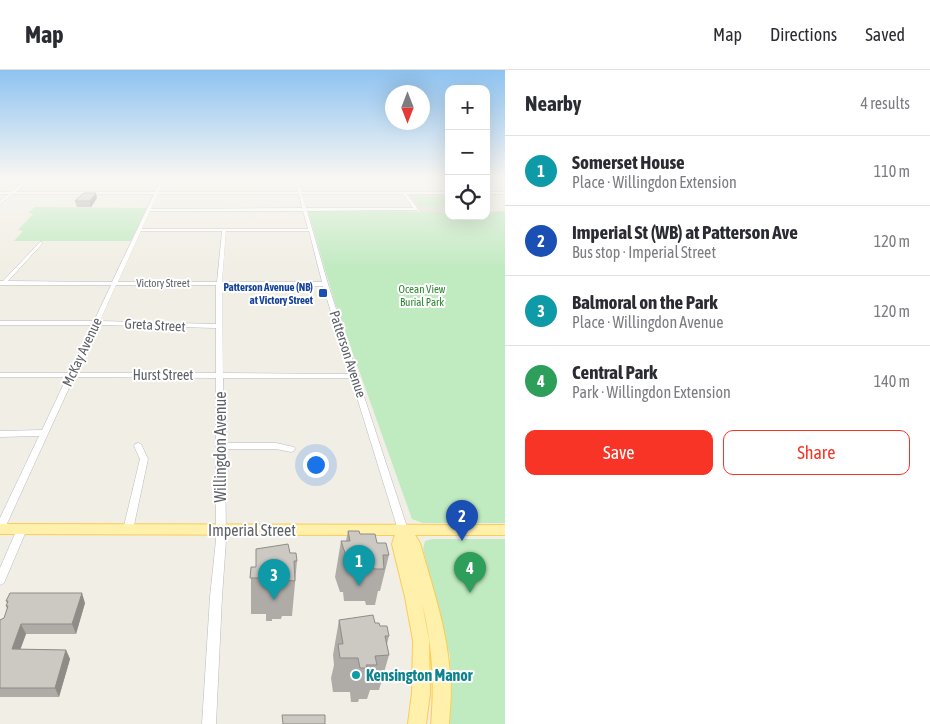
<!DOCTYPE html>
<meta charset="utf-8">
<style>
:root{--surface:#fff;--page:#f7f7f7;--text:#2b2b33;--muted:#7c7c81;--line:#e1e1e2;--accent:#f73425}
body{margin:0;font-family:"Asap Condensed",sans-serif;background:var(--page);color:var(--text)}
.controls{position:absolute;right:15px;top:15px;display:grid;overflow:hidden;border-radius:10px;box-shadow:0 5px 20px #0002}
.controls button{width:45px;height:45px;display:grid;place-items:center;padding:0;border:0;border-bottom:1px solid var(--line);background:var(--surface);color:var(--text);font:25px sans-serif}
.compass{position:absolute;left:385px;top:15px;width:45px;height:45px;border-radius:50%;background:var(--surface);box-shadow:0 5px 20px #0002;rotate:180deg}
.you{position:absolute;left:315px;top:394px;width:18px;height:18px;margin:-12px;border:4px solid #fff;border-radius:50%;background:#1a73e8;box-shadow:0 0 0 8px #1a73e833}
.badge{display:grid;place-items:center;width:32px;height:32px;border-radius:50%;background:var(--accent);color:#fff;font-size:16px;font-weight:700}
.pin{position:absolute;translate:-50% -41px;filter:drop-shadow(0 1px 2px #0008)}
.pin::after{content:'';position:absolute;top:26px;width:18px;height:15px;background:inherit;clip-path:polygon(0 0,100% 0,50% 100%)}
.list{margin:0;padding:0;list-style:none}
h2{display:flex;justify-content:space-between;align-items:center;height:65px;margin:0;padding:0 20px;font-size:21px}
h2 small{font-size:16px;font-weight:400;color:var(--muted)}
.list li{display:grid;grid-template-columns:32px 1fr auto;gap:15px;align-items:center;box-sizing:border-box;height:70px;padding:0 20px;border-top:1px solid var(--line)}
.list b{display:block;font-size:19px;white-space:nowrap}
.list p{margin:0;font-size:16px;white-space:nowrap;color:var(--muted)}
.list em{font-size:16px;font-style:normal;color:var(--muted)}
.actions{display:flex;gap:10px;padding:15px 20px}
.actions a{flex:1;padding:11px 0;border:1px solid var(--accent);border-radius:10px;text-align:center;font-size:18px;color:var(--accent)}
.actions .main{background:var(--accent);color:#fff}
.icon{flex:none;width:28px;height:28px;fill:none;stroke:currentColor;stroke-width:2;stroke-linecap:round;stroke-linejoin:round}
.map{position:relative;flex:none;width:505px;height:654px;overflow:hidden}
header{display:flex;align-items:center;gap:30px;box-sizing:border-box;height:70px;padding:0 25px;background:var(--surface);border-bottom:1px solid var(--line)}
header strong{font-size:24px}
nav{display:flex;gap:28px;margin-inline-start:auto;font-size:18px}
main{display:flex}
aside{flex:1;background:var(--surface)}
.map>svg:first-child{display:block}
</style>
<header>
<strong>Map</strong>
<nav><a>Map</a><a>Directions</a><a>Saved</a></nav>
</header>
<main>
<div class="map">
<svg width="505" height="654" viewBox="0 0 505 654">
<rect width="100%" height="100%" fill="#f1eee5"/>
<path fill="#e1ddd4" d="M449 124V142H421L407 125Z"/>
<path fill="#c0eac0" d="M411 126H449V137H420Z
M35 137 147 138 131 171H14L23 161 18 160 33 144 28 143Z
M313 140 449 142V146H486V142L505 141V453H423L412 449 335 233 308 142Z
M432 469H505V654H449L451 619 450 586 423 479 425 471Z"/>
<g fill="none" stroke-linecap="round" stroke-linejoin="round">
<path stroke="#a7d9ff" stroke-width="1" d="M417 107 422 111"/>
<g stroke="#b8bbc0" stroke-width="1">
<path id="minor" d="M30 107H33L16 122H155L162 107H166L159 122H298L294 107H298L302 122H449V124H407L418 139 416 140 307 141 328 214 357 304 360 306 358 308 408 460 407 463 403 464 399 463 398 460 351 308H223L224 373H276L294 377 295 379 294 381 291 382 276 379H225L226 470 222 527 216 654H202L210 527 216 470V308L74 307 5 458 4 461 0 462V448L39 366 0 367V361L42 360 67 307H0V303H69L92 255H0V251H94L111 215H0V211H3L40 172H42V174L8 211 112 212 154 124H13L0 134V131L9 124H0V122H11ZM158 124H299L302 138 151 139ZM302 124H403L413 138H306ZM150 141H303L308 159H142ZM141 161H222L217 212H118ZM226 161H309L322 212H222ZM116 215H216V254L100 251ZM222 215 323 216 350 304 223 303ZM98 255 216 258V303H76Z
M486 107H505V108H486Z
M486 122H505V124H486Z
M138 373 141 374 148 389 133 460 132 463 128 464 124 463 123 460 140 389 134 376 135 374Z
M22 455 26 456 27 459 4 513 0 515V498L17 459 18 456Z"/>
</g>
<g stroke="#fdcc52" stroke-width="2">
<path id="major" d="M0 454 505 455V465H415L420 473C432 516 447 559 450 604 452 621 450 637 449 654H431C435 612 432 573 422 533L429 570 430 623 426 654H408L412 623 413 570 405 527 392 474 395 465 0 464Z"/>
</g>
<use href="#minor" fill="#fff" fill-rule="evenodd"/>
<use href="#major" fill="#fff1ac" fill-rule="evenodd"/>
</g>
<path fill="#afaca7" d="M97 128 91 137H77L75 131Z
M348 461 360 464 377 473 389 485 380 521H378L375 535H366L365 531H344L343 522H340L335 507 341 471H346Z
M290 483 297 491 292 546H282L281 549H272V551H266V544H251V497H256Z
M6 531 85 533 76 564H26L20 579 66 580 70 589 59 627H0V550L4 548 7 539 6 536 7 533Z
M339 550 375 553 380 556 389 566 387 574 389 585 379 620H370L367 629H359L358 632H351L350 622H333L331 608 334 595 333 585Z"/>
<path fill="#8f8c88" d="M96 123 97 128 91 137 90 131Z
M82 523 85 533 76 564 72 554Z
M21 554 26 564 17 589 12 579Z
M66 580 70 589 59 627 55 618Z"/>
<path fill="#ccc8c2" stroke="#8f8c88" d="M84 123H96L90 131H75Z
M348 461H359L360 464H375L377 473H386L389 485H383L384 499H374L373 496H351L349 486H346L341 471H350Z
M288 474 290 483H296L297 491H294L295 511 283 510 284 514 273 513V516H267V508H250L251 497H256V479Z
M10 523H82L72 554H21L12 579 66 580 55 618H0V550L4 548 8 536H6L8 531H6Z
M373 545 375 553H379L380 556H387L389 566H385L389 585 375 586 377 595H366L367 598H360L358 588H340L338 574H343L339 550Z
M282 645H325V654H283Z"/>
<linearGradient id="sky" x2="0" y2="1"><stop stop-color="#8ec3f1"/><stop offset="0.54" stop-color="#f9f7f3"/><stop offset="1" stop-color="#f9f7f3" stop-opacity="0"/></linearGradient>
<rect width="505" height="199" fill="url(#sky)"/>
<rect fill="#1a4fb4" stroke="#fff" stroke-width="2" x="318" y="218" width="10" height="10" rx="2.5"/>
<circle fill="#0f9aa8" stroke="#fff" stroke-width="2" cx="356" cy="605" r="5"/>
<g text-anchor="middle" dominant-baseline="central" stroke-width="4" stroke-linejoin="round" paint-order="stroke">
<g font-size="11" fill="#5d6167" stroke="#fff">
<text x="163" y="213">Victory Street</text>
</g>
<g font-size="11" font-weight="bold" fill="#164399" stroke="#fff" text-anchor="end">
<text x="313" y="217">Patterson Avenue (NB)<tspan x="313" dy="13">at Victory Street</tspan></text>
</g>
<g font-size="11" fill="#2e8531" stroke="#fff">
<text x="422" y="219">Ocean View<tspan x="422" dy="13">Burial Park</tspan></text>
</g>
<g font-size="14" fill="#5d6167" stroke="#fff">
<text transform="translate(155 255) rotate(3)">Greta Street</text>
<text transform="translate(82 282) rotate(-65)">McKay Avenue</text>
<text transform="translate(348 284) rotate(72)">Patterson Avenue</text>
<text x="163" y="305">Hurst Street</text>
</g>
<g font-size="16" fill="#5d6167" stroke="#fff">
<text transform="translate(220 377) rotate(-90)">Willingdon Avenue</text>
<text x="252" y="460">Imperial Street</text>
</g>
<g font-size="16" font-weight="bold" fill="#0d838f" stroke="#fff" text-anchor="start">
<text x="366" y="605">Kensington Manor</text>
</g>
</g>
</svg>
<div class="controls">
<button>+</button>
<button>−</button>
<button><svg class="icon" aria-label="locate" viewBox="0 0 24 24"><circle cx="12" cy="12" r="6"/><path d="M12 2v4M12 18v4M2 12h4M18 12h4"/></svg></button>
</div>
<svg class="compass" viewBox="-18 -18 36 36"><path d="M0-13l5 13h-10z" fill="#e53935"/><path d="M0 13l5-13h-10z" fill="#7c7c81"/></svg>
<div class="you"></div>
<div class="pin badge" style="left:359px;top:516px;background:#0f9aa8">1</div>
<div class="pin badge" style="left:462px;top:471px;background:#1a4fb4">2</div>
<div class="pin badge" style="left:274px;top:530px;background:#0f9aa8">3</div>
<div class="pin badge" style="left:470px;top:523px;background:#2e9e5b">4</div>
</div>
<aside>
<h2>Nearby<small>4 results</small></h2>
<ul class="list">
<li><span class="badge" style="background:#0f9aa8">1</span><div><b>Somerset House</b><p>Place · Willingdon Extension</p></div><em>110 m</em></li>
<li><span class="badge" style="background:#1a4fb4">2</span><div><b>Imperial St (WB) at Patterson Ave</b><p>Bus stop · Imperial Street</p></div><em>120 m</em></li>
<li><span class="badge" style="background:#0f9aa8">3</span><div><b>Balmoral on the Park</b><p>Place · Willingdon Avenue</p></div><em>120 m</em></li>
<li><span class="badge" style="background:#2e9e5b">4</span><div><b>Central Park</b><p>Park · Willingdon Extension</p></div><em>140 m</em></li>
</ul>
<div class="actions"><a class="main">Save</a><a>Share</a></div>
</aside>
</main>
